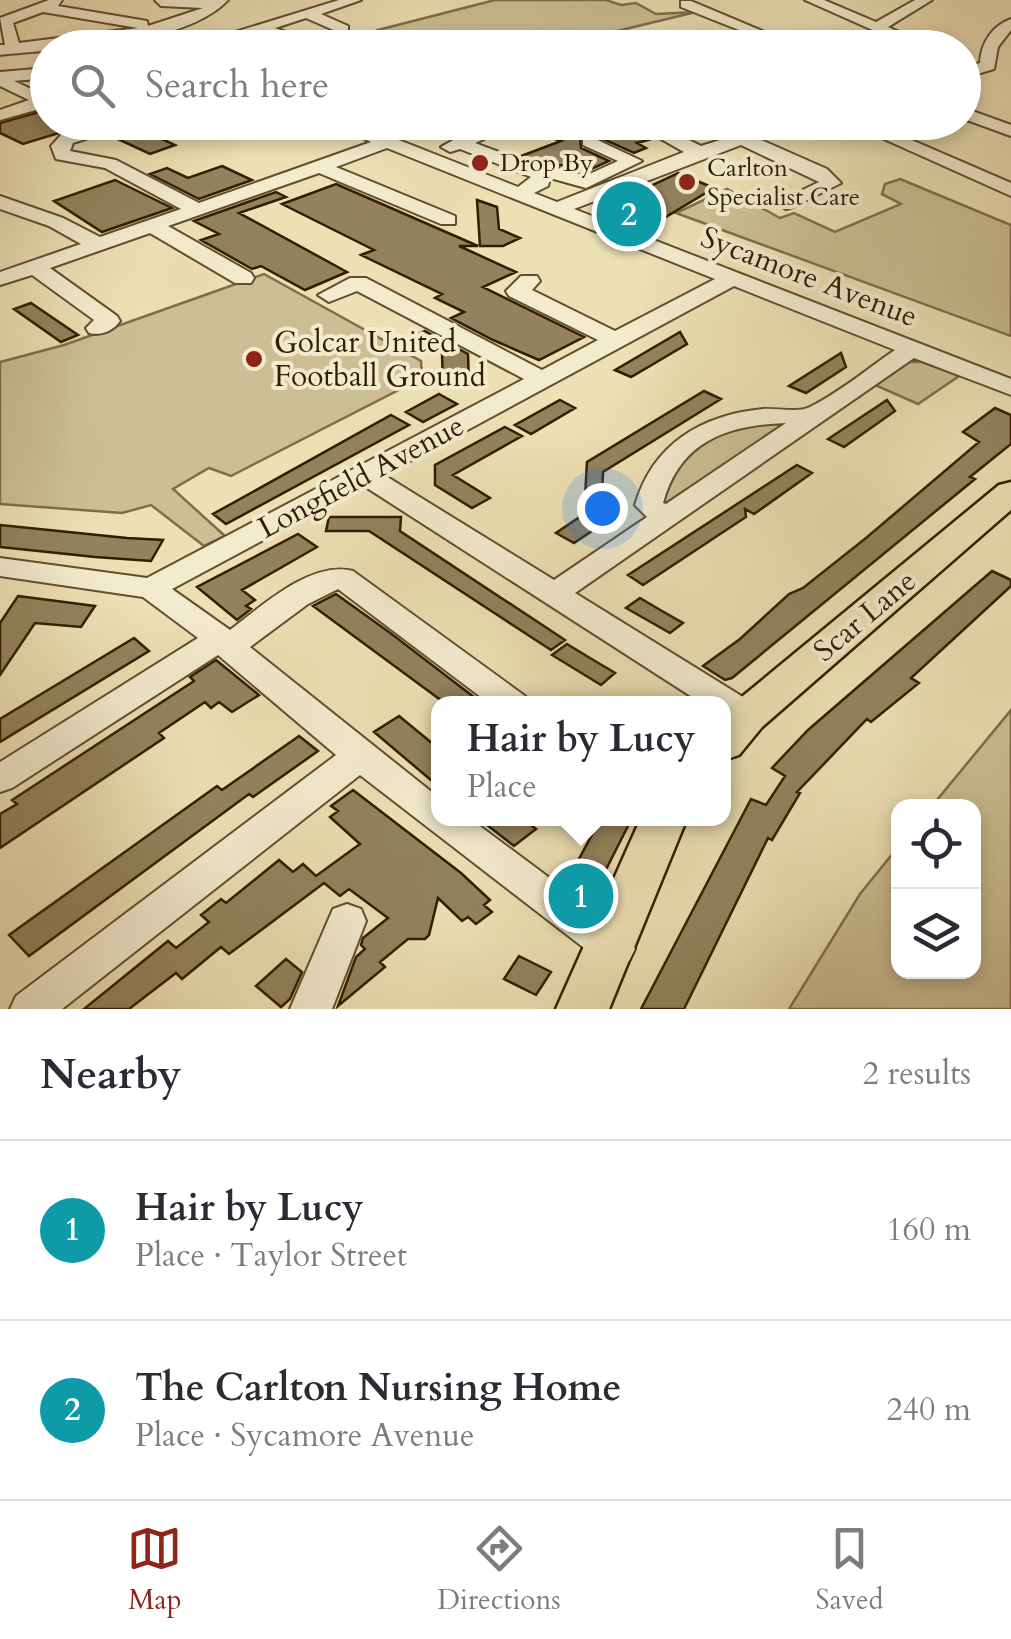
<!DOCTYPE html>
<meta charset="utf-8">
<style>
:root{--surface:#fff;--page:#f2f2f3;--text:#2b2b33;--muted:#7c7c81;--line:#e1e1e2;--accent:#8f2418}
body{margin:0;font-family:Cardo,serif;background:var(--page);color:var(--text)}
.controls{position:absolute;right:30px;bottom:30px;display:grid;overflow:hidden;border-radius:20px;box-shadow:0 5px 15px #0003}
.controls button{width:90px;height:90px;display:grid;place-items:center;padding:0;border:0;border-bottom:2px solid var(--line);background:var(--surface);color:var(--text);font:50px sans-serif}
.you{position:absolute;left:602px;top:508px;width:35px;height:35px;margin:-25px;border:8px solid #fff;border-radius:50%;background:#1a73e8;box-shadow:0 0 0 15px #1a73e833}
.badge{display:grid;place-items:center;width:65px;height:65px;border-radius:50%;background:var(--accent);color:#fff;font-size:32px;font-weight:700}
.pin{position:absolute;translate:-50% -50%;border:5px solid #fff;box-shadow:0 2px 10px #0006}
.popup{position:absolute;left:431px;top:696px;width:300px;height:130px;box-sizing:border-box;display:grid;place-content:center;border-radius:20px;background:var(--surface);filter:drop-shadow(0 2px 8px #0005);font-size:32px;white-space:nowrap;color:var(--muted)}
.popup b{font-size:38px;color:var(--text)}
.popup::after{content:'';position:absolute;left:50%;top:100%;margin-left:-20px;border:20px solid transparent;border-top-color:var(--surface)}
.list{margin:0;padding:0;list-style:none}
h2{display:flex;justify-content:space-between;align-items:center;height:130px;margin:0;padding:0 40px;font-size:42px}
h2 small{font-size:32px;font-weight:400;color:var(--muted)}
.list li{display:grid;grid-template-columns:65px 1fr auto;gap:30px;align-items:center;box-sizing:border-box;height:180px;padding:0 40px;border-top:2px solid var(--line)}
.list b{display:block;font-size:38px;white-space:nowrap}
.list p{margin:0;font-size:32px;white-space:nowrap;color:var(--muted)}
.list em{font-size:32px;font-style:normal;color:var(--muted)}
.icon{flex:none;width:55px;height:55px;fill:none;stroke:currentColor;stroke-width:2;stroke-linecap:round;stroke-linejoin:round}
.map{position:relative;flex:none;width:1011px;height:1009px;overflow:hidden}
.search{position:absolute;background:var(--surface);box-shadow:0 5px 15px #0003;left:30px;right:30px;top:30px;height:110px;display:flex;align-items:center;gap:25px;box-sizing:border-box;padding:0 35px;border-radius:55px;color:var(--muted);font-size:38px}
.sheet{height:490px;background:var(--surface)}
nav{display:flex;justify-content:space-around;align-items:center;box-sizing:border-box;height:140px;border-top:2px solid var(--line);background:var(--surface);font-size:28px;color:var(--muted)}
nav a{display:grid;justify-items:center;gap:5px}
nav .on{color:var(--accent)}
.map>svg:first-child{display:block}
</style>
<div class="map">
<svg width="1011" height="1009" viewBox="0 0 1011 1009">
<rect width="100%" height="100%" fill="#ede0b4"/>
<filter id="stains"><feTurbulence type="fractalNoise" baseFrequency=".002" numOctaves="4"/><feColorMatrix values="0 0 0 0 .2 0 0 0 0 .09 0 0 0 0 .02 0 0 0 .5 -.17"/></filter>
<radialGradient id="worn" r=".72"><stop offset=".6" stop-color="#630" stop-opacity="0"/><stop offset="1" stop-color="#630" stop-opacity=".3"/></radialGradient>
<path fill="#cdbf95" stroke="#806e4a" stroke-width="2.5" d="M495 0H606L621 5 636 3 656 14 696 12 551 47H395L378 30Z
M900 179 1011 225V336L676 213 727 189 780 218 794 213 835 232 901 204 882 194 885 184Z
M264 274 421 361 422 378 231 476 209 468 173 489 225 536 204 546 151 505 122 513 0 504V362L64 345Z
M909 362H922L959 376 918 404 875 385Z
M791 422 666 503 658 501 671 462 725 428Z
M1011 710V1009H789L860 894 898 847V972H974V806H932Z"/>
<path fill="#93825e" stroke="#321d00" stroke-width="2.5" d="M48 98V122L72 129 23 144 0 133V123L46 110Z
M137 122H183V125L153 135 175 145 150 154 107 134Z
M612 124 648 140 637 143 646 148 634 153 588 132 580 135 581 148 609 161 587 171 569 165 547 166 521 156 561 141 558 140Z
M222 166 252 180 199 199 150 174 167 168 188 178Z
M678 173 714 188 649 227 601 209Z
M115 180 172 208 102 232 54 201Z
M336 184 478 246H459L516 272 483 287 584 337 539 360 493 340 451 318 464 312 435 298 442 294 361 255 374 250 282 204Z
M276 192 286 197 239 213 347 272 305 290 261 266 252 269 201 240 219 234 194 221Z
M477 200 497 207 499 229 520 238 503 246H480Z
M31 303 78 335 61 342 14 309Z
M425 331 468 354 469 386 443 387 442 353 412 337Z
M680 332 687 344 650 366 631 377 615 370Z
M841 353 846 367 806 393 789 386Z
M704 391 721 399 603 472 601 525 574 543 556 533 584 514 587 462Z
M439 394 457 404 423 422 406 412Z
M560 400 575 408 531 434 515 425Z
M887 400 895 411 844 447 828 439Z
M995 408 1011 415V444L970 477 975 479 732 678 725 680 703 666 740 639 789 594 803 588 866 538 979 442 963 432Z
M391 415 409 425 226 524 213 514Z
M505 427 522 436 453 475 490 498 472 508 435 485V465Z
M797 465 812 473 754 514 745 509 746 517 643 585 628 575Z
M329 517H401L400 531 565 640 551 650 369 531H326Z
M0 525 127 538 163 540 151 561 95 557 0 547Z
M298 534 317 547 242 590 255 600 246 606 251 609 237 620 197 587Z
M992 571 1011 580V586L911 678 919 683 871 722 867 719 797 792 800 793 772 840 768 838 684 1009H641L751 799 766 805 785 776 772 768 808 730Z
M336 594 389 632 483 704H446L313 606Z
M18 596 95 606 81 627 35 623 0 675V623Z
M640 598 662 611 683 623 670 633 626 608Z
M134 638 149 651 0 742V719Z
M567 644 590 658 615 673 601 685 552 655Z
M216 660 259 695 232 712 219 702 211 708 205 702 159 733 164 738 0 848V814L17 804 12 800 194 681 190 677Z
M399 716 438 748V786L374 732Z
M299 736 318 751 253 797 249 794 29 956 9 935 217 786 222 790Z
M353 790 461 873 490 900 484 905 492 912 476 924 468 917 462 921 438 898 429 935 425 939H408L380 962 385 967 338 1006 356 957 365 949 361 945 363 938 388 918 349 889 340 896 324 883 229 954 221 947 182 979 176 973 129 1009H84L168 941 176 948 209 922 201 915 221 899 226 903 279 860 293 872 303 864 316 876 360 844 330 817 338 811 331 806Z
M478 818H522L536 829 514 846Z
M601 818H632L589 903 565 885Z
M519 956 551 972 536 995 504 979Z
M286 959 302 972 290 999 281 1007 256 986Z"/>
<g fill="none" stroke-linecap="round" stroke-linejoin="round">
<g stroke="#614e2d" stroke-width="4">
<path id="minor" d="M49 0H62L58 6 147 21 148 26 203 8 161 6 155 0H228C184 47 60 48 0 55V45H5L0 18ZM43 12 138 28 19 43 13 23Z
M339 0H361L321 14 348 26V32H338L306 18 275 28 302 38 304 41 297 45 260 32 208 48H183Z
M805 0H824L876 22 915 0H932L888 27 934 48H913Z
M681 1H691L803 48H782L762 40 732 48H705L749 34 681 7Z
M1011 19V30L998 47 994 69 964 78V68L980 63C981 43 992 26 1011 19Z
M48 68V78L14 81 44 95 43 108 0 120V110L29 100 0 86V72Z
M964 108 1011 125V136L964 119Z
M328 122H353L518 187 531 177 460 149 450 152 441 147 485 122H502L498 133 475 143 547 170 554 167 585 176 618 161 583 145V137L589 136 642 161 586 188 550 178 548 186 534 193 557 202 684 152 631 122H653L701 146 778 122H806L759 139 827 169 841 183 793 207 786 209 776 203 819 182 741 145 574 209 1011 379V395L914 358 575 593 759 707 764 716 759 725 747 728 724 717V704H703L364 486 172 589 230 630C261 607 311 560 353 571L525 696 529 704H490L338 589 308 604 250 647 438 797V818H469L629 937 635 949 629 961 615 966 601 961 360 775 62 1009H10L16 996 336 755 218 655 12 788 0 792V762L198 638 143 597 0 576V558L147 578 524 379 357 291 329 302 318 295 350 278H366L542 370 598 340 509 296 506 291 521 276H537L540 281 532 290 615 331 715 279 387 148 336 167 455 216V224H441L319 173 168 226 251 273 254 278 251 283H235L150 233 50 268 117 316 120 321C113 331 101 336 89 333L86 328 94 320 32 275 0 285V272L81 244 49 226 0 209V196L63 218 100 237 181 209 105 168 56 159 51 146 61 135 104 125V133L73 143 70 151 116 160 199 203 371 142ZM734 286 895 350C867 369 839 393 810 407 798 413 777 408 763 409 701 415 653 444 635 505L647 517 554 580 384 475ZM786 423 666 504 663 503C680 441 727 425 786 423Z
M846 122H870L1011 183V196Z
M347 904 361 909 366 921 332 1009H290L333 909Z"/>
</g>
<g stroke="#321d00" stroke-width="5">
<path id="major" d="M1011 482V510L762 727 739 755 724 760V715L732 705 999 485Z
M641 818H687L609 1009H556Z"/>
</g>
<use href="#minor" fill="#f3ebce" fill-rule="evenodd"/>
<use href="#major" fill="#ede0b4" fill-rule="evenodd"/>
</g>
<g fill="#8f2418" stroke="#f3ebce" stroke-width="4">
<circle cx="480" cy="163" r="10"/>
<circle cx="687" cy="182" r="10"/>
<circle cx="254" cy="359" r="10"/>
</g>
<g text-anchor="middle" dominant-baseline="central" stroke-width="8" stroke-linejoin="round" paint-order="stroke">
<g font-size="25" fill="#321d00" stroke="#f3ebce" text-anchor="start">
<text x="500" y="163">Drop By</text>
<text x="707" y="168">Carlton<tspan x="707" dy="29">Specialist Care</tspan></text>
</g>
<g font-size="30" fill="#321d00" stroke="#f3ebce">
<text transform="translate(809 277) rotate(21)">Sycamore Avenue</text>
<text transform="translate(361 477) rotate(-28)">Longfield Avenue</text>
<text transform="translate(865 616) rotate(-40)">Scar Lane</text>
</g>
<g font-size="30" fill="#321d00" stroke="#f3ebce" text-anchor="start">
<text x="274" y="342">Golcar United<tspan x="274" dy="34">Football Ground</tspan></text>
</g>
</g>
<rect width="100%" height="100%" filter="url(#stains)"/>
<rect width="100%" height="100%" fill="url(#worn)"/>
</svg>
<div class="controls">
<button><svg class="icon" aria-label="locate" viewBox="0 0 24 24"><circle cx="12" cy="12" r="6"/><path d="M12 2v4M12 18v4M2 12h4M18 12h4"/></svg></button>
<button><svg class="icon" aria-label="layers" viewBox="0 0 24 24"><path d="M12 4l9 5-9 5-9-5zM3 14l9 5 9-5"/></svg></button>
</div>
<div class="you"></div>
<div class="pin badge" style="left:581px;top:896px;background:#0f9aa8">1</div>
<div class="popup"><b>Hair by Lucy</b>Place</div>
<div class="pin badge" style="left:629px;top:214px;background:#0f9aa8">2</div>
<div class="search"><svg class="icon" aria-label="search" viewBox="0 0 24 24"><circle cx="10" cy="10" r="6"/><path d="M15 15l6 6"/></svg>Search here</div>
</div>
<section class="sheet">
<h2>Nearby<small>2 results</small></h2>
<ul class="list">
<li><span class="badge" style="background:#0f9aa8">1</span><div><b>Hair by Lucy</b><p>Place · Taylor Street</p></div><em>160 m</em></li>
<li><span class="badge" style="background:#0f9aa8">2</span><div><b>The Carlton Nursing Home</b><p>Place · Sycamore Avenue</p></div><em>240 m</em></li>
</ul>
</section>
<nav>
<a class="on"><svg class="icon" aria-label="map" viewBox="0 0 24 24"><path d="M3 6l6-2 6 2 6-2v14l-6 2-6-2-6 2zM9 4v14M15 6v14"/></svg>Map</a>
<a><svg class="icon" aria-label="directions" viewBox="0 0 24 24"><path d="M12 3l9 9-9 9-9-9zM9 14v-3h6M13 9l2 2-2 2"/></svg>Directions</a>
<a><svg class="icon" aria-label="saved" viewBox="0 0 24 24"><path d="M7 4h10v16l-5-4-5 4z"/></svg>Saved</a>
</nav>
